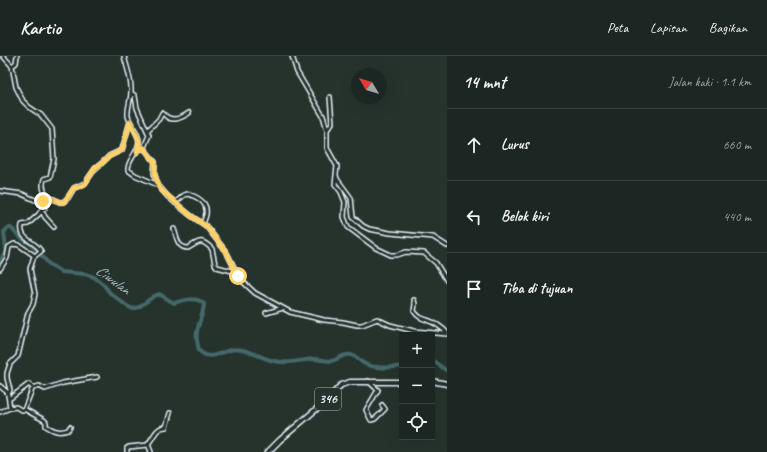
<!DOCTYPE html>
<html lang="id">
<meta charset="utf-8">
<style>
:root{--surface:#1c2622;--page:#252e2a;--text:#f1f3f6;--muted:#a0a5a5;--line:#3a4340}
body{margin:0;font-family:Caveat,sans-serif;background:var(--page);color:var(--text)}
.controls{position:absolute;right:12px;bottom:12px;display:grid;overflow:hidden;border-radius:0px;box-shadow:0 4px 16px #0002}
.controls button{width:36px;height:36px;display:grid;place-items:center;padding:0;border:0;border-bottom:1px solid var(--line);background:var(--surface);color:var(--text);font:20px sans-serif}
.compass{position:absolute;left:351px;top:12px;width:36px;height:36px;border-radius:50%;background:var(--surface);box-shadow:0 4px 16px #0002;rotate:308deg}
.stop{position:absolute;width:12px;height:12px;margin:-9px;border:3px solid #ffd166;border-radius:50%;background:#fff}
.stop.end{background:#ffd166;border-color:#fff;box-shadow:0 1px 4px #0008}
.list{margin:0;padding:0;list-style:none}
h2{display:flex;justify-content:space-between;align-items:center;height:52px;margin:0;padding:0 16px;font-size:17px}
h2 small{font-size:13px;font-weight:400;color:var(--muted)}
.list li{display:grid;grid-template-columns:26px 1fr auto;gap:12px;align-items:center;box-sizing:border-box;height:72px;padding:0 16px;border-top:1px solid var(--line)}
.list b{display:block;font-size:15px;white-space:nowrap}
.list em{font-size:13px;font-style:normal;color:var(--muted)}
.icon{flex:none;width:22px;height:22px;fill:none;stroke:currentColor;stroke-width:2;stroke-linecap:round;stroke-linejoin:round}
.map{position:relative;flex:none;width:447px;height:396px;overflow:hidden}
header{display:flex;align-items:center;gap:24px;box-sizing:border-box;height:56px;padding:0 20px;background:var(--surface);border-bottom:1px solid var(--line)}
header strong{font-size:19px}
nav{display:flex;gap:22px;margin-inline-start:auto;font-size:14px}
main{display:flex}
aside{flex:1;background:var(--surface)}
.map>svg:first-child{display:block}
</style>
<header>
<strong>Kartio</strong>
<nav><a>Peta</a><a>Lapisan</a><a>Bagikan</a></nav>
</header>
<main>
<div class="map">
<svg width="447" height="396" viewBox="0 0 447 396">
<rect width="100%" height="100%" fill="#26332d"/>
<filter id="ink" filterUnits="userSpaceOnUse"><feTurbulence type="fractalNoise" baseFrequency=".025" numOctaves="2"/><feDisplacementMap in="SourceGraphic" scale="8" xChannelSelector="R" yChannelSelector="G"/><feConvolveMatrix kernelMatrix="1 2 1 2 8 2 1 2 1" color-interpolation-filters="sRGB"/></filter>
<g filter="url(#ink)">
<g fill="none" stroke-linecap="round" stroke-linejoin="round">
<path stroke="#446968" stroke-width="4" d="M0 205 6 194 4 176 8 172H11L20 181 32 189 49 208 61 216 85 218 94 221 103 228 110 237 127 250 133 253 139 251 154 240 159 238 174 247C183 244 196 240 204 248 203 263 193 274 198 289 198 292 199 295 202 297 210 304 221 296 230 294 234 293 238 293 242 294 257 297 267 306 282 306 292 307 303 304 313 303 319 303 325 305 331 305 338 304 343 297 351 299 356 300 359 304 363 307 374 313 390 312 402 310
M432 304 447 315"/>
<g stroke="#e8f1f8" stroke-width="6">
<path id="minor" d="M3 0 12 10 16 31 23 45 29 51 41 59 52 73 54 103 50 121 44 123C42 129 43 135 47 141
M124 0C127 12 132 24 131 36 131 45 127 51 128 60 130 69 139 76 139 86 138 97 127 105 128 114L135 119 158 129 168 141 190 159 206 170 227 197 240 223 255 237 290 256 324 264 343 266 357 269H362L377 263 390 269 414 275 447 278
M292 0 297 16 323 60 327 74V92L337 110 335 128 341 136 345 146 344 161 348 171 376 192 391 199H397L406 196 424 197 436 207 447 225
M12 10 16 7 17 0
M131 37 135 40 137 52 149 79 145 89 137 96
M148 74 159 63 162 57C164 58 165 59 167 61 174 66 183 61 189 57
M327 74 332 67 330 41
M143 91 155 106 154 117 158 129
M336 119 337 123 351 142 353 161 363 170 369 173 390 177 433 181 447 190
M0 135 22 138 35 144 49 141 60 146H63L68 142 74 132 85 127 95 113 102 107 109 100 122 94 130 66
M175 147 184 139 188 138C204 143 211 151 203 167
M41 156 43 157 45 161 54 171
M174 173C177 181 177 192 188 192 199 186 200 181 212 193L215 208 217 211 236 216
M0 213 7 202 9 191 14 188 19 189 35 200 41 195C34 184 19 184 22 169L28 168 39 158 42 153 45 152V147L40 144
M414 244 415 248 414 255C418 261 421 262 427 264 434 266 443 272 447 277
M266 257 283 252
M368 325 378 334 366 354 371 364 375 363 385 353 382 349
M0 330 7 336 8 339
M9 343 29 328 33 332 39 330 45 333 63 327 97 321
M10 352 16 351 21 354H24L33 331
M24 353 44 364 46 366V370C54 375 59 377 68 374L70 371
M0 356 10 352 8 339 10 334 7 322V317L10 308 18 300 28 257 33 248 35 238 30 213 34 200
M127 396V392L129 391 148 389
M151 396 148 388C154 381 156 371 166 371L170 357"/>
</g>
<g stroke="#e8f1f8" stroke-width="7">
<path id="major" d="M432 325 447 328
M268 396 280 384 326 345 341 329 350 326H402"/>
</g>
<use href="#minor" stroke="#26332d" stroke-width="3"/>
<use href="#major" stroke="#26332d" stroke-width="4"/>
</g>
</g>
<g fill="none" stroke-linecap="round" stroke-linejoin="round" filter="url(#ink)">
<path stroke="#ffd166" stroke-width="5" d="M43 145 40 144 49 141 60 146H64L74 132 81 130 85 128 95 112 102 107 110 100 122 94 130 66 139 84 137 96 143 91 155 106V119L160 133 190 159 206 170 227 197 238 220"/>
</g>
<g text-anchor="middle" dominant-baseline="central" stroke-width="3" stroke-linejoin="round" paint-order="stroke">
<rect fill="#26332d" stroke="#aeb8bb" stroke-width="1" x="315" y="332" width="26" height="22" rx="3"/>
<g font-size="13" font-weight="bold" fill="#e8f1f8">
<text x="328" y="343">346</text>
</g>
<g font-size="15" font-style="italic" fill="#a6bbbe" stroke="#26332d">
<text transform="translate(113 224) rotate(36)">Ciwulan</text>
</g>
</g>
</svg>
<div class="controls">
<button>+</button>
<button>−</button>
<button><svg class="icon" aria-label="locate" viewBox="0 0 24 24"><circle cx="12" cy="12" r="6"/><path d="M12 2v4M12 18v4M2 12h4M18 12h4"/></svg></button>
</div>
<svg class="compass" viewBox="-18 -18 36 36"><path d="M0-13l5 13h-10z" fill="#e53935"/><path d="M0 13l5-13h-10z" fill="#a0a5a5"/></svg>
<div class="stop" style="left:238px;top:220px"></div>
<div class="stop end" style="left:43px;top:145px"></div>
</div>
<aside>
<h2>14 mnt<small>Jalan kaki · 1.1 km</small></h2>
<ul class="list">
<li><svg class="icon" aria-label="ahead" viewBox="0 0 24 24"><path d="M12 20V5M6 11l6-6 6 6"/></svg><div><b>Lurus</b></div><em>660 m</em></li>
<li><svg class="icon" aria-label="left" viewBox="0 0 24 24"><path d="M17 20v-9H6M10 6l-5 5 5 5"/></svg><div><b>Belok kiri</b></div><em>440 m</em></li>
<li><svg class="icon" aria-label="arrive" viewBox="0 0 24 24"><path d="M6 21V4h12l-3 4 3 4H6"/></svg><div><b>Tiba di tujuan</b></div></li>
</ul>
</aside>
</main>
